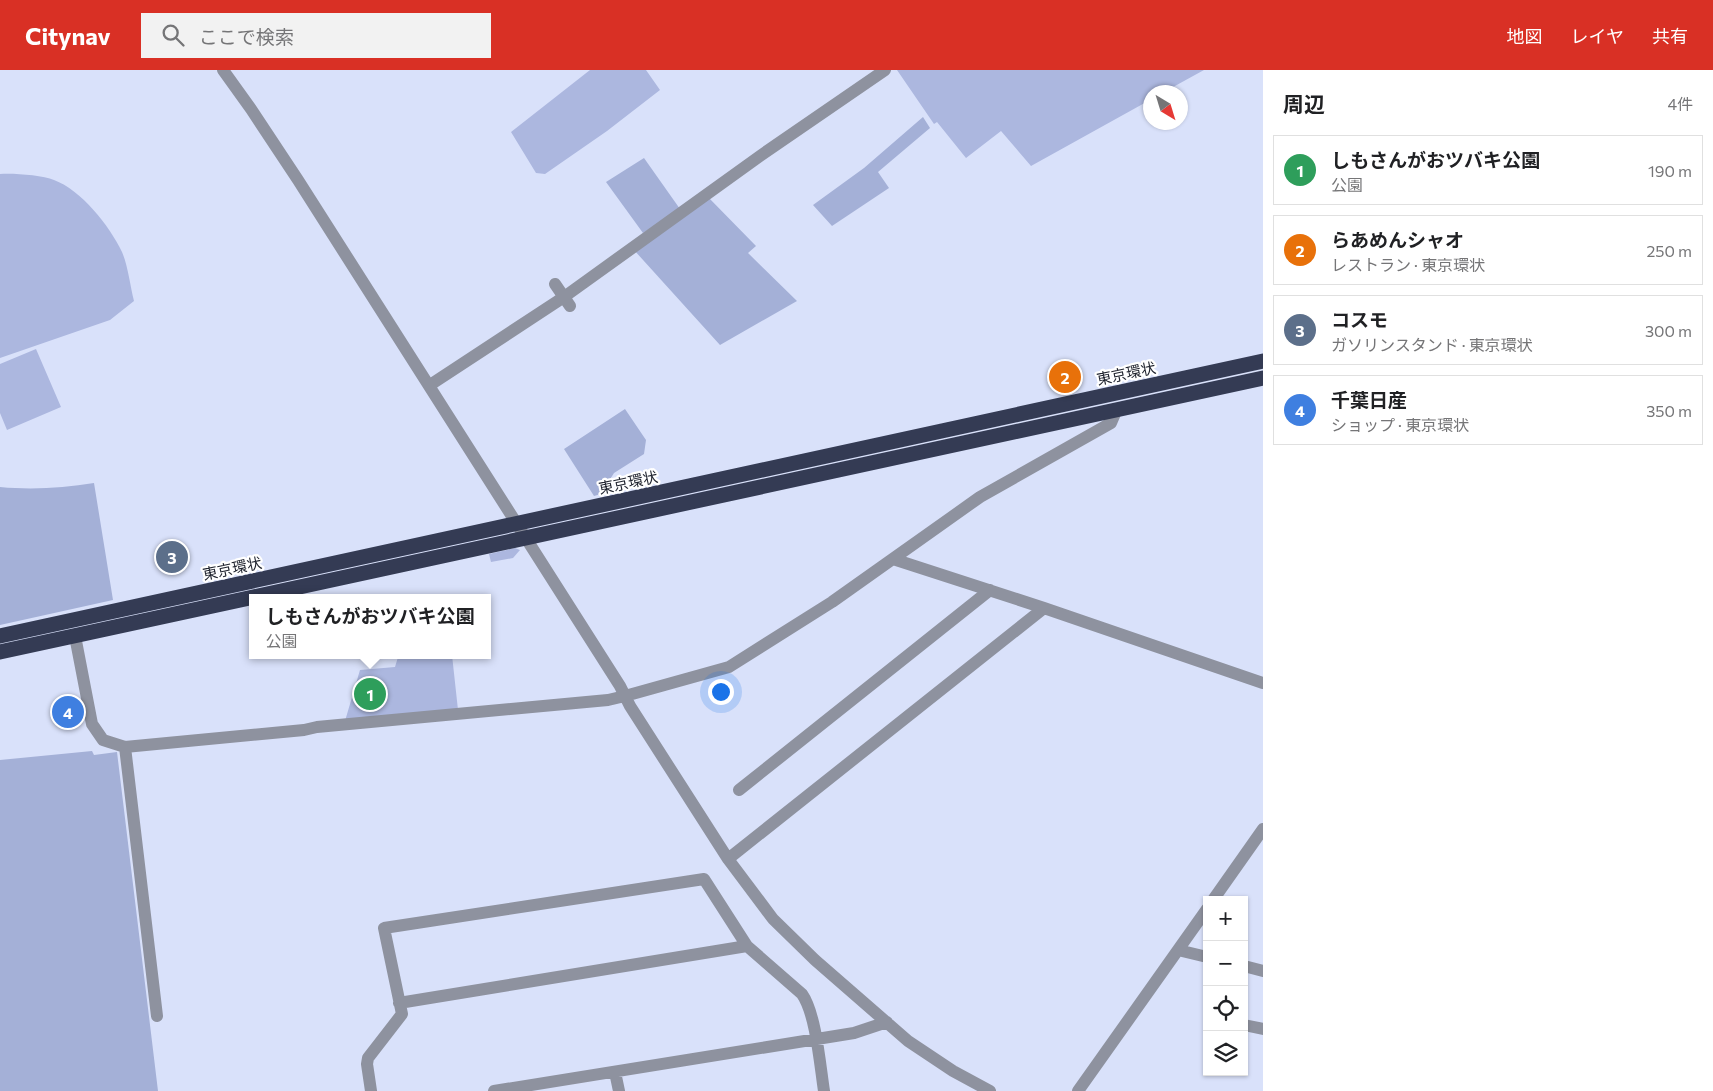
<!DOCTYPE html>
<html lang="ja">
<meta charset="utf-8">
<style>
:root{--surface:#fff;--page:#f2f2f2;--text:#202124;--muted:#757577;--line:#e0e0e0;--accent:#d93025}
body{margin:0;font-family:Commissioner,"Noto Sans JP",sans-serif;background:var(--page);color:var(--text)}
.controls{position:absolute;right:15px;bottom:15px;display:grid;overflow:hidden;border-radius:0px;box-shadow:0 1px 4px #0004}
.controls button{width:45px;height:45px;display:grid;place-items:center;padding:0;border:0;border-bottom:1px solid var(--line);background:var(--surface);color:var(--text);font:25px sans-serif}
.compass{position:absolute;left:1143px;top:15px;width:45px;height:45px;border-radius:50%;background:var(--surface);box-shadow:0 1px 4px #0004;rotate:142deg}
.you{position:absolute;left:720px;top:621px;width:18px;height:18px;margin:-12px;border:4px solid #fff;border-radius:50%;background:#1a73e8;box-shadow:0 0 0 8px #1a73e833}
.badge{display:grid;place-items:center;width:32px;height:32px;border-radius:50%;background:var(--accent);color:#fff;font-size:16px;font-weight:700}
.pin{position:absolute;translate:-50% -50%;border:2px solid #fff;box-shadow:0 1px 5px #0006}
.popup{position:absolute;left:249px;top:524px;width:242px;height:65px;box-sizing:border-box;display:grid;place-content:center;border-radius:0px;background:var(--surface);filter:drop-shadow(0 1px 4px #0005);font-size:16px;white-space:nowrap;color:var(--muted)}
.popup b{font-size:19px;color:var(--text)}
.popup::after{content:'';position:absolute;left:50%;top:100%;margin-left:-10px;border:10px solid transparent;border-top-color:var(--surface)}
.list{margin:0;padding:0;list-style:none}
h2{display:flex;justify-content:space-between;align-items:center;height:65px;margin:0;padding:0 20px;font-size:21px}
h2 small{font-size:16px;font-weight:400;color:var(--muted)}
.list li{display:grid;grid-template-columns:32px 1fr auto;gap:15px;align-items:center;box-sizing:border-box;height:70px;margin:0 10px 10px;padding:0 10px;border:1px solid var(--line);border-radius:0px}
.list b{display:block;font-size:19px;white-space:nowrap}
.list p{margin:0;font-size:16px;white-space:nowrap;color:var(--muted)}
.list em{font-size:16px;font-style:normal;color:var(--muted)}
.icon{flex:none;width:28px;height:28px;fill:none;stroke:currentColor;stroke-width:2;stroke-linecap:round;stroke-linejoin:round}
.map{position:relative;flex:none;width:1263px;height:1021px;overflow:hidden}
header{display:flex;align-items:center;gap:30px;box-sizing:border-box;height:70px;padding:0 25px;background:var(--accent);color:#fff}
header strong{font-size:24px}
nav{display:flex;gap:28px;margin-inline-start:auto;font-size:18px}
.search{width:350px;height:45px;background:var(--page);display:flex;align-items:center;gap:12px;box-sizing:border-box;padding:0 18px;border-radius:0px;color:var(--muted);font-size:19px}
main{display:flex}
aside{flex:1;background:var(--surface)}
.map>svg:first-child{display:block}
</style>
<header>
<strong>Citynav</strong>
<div class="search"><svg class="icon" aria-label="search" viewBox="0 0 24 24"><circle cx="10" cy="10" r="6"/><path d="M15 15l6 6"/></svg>ここで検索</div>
<nav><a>地図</a><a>レイヤ</a><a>共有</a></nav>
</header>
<main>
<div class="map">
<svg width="1263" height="1021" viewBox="0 0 1263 1021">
<rect width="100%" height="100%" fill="#d9e1fa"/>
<path fill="#acb7df" d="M590 0H646L660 20 607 61 545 104 536 103 511 62Z
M897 0H1204L1164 22H1150V30L1031 96 1001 61 966 88 937 52 934 54Z
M0 104C13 103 42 105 54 110 81 120 109 155 122 182 128 196 130 215 134 231L110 250 0 288Z
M36 279 61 337 7 360 0 343V294Z
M515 478 520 480 513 488 491 492 489 484Z
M364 585H452L458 640 345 651 360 600 395 597 398 587 363 588Z"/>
<path fill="#a4b0d7" d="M923 47 930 58 878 102 889 118 832 156 813 135 864 98Z
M644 88 680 139 643 163 606 112Z
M708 127 756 176 748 183 797 231 720 275 634 180Z
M625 339 646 370 644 384 614 403 609 411H605L601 424 594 426 564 379Z
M94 413 113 530 0 555V417C32 420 63 418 94 413Z
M92 681 94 685 117 682 158 1021H0V690Z"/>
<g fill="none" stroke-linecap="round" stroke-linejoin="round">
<path stroke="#8e929f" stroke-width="12" d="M223 0 251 39 298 110 620 616 630 636 728 789 773 849 815 890 908 971 953 1001 990 1021
M555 214 570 236
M430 315 564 227 760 86 885 0
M893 489 1044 538 1263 613
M75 566 92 654 103 670 125 677 304 660 317 657 608 630 625 626 729 597 832 532 980 427 1111 353 1117 339
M125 677 157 946
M739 720 990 520
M728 789 1044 538
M1213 830 1263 759
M1178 880 1207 887
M1244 896 1263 901
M399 933 747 876
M1244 955 1263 959
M615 1002 619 1021
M371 1021 367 994 368 988 402 944 384 858 704 809 747 876 802 924C816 944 820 995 824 1021
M494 1021 854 963 887 952
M1078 1021 1207 839"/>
<path stroke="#343b54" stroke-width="15" d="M0 566 1263 291
M0 582 1263 308"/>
</g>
<g text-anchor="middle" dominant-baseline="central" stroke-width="4.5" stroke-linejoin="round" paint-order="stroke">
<g font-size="15" fill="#20242f" stroke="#fff">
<text transform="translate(1126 303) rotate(-12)">東京環状</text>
<text transform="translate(628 412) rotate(-12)">東京環状</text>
<text transform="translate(232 498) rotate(-12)">東京環状</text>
</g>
</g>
</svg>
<div class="controls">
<button>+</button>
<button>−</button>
<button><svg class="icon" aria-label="locate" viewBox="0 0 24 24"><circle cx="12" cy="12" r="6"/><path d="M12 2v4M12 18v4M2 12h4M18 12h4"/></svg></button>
<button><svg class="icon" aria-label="layers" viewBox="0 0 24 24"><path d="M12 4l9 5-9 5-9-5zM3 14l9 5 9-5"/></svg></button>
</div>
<svg class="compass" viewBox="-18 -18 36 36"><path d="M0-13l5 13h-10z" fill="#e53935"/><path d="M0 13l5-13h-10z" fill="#757577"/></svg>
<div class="you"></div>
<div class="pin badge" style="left:370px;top:624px;background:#2e9e5b">1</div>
<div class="popup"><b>しもさんがおツバキ公園</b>公園</div>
<div class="pin badge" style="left:1065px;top:307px;background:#e8710a">2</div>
<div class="pin badge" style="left:172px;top:487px;background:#5c6f8a">3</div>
<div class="pin badge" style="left:68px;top:642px;background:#3f7fe0">4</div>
</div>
<aside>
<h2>周辺<small>4件</small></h2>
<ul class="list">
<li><span class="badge" style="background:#2e9e5b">1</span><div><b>しもさんがおツバキ公園</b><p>公園</p></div><em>190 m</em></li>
<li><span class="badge" style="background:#e8710a">2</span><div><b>らあめんシャオ</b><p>レストラン · 東京環状</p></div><em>250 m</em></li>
<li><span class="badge" style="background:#5c6f8a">3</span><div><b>コスモ</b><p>ガソリンスタンド · 東京環状</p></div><em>300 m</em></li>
<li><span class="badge" style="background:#3f7fe0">4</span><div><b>千葉日産</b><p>ショップ · 東京環状</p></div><em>350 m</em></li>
</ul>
</aside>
</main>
